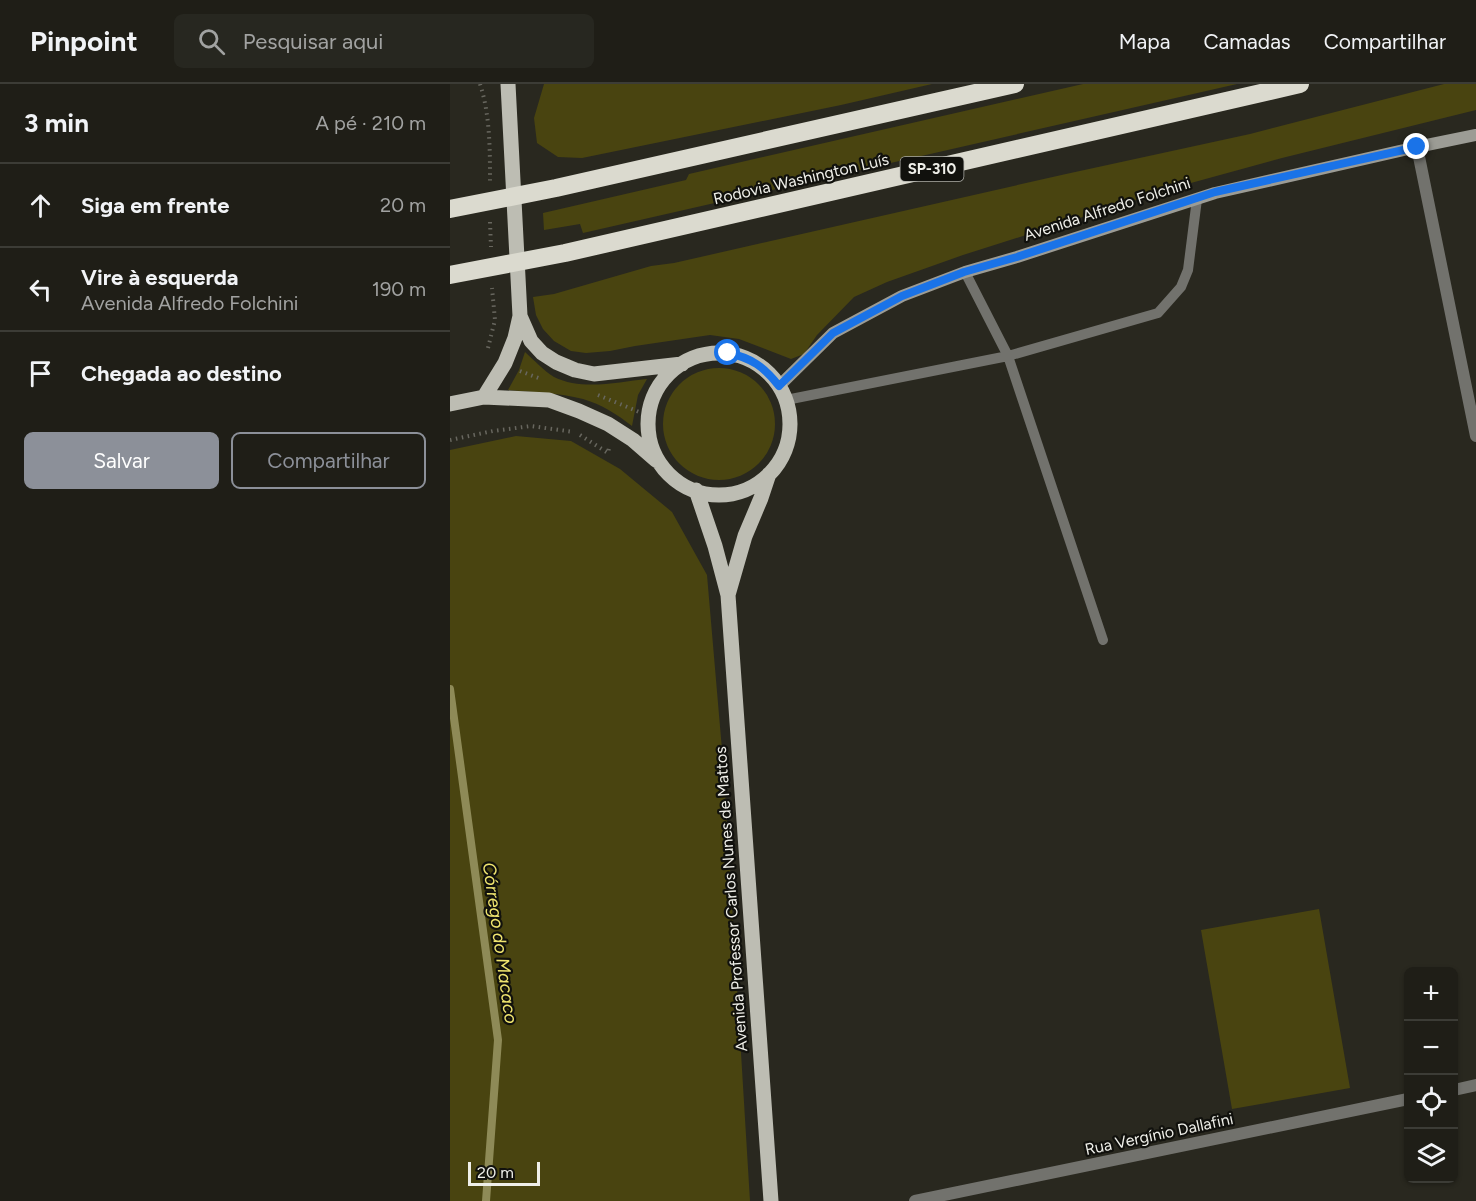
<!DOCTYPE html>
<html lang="pt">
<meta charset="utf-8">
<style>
:root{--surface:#1f1e17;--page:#272720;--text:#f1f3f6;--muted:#a1a2a1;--line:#3c3c36;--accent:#8c9099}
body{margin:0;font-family:Figtree,sans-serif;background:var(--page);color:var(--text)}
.controls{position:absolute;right:18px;bottom:18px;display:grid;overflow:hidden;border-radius:9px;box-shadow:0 2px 4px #0004}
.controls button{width:54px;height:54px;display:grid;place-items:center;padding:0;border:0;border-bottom:2px solid var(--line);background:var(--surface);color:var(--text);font:30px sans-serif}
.scale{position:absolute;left:18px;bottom:15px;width:72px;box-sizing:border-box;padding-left:6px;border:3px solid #efefe9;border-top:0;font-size:16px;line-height:21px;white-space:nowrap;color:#efefe9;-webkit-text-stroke:4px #11110d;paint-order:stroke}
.stop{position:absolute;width:18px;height:18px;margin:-14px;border:4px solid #1a73e8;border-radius:50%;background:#fff}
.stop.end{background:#1a73e8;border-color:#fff;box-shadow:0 2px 6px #0008}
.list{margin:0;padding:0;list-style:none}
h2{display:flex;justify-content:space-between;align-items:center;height:78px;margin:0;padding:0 24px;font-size:26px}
h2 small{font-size:20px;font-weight:400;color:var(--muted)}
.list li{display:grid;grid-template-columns:39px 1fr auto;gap:18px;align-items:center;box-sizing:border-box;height:84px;padding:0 24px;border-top:2px solid var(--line)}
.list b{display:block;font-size:22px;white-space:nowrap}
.list p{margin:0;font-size:20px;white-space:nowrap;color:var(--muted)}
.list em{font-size:20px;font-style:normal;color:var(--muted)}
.actions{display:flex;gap:12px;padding:18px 24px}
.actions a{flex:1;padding:14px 0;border:2px solid var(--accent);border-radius:9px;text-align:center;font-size:21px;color:var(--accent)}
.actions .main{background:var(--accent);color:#fff}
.icon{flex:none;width:33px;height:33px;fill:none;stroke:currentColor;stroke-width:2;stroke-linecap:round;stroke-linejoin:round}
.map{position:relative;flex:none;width:1026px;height:1117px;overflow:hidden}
header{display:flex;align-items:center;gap:36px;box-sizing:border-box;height:84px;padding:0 30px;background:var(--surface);border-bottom:2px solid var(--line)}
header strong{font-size:28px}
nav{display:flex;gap:33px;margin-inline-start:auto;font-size:21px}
.search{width:420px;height:54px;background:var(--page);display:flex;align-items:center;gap:15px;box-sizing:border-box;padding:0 21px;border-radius:9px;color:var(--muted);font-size:22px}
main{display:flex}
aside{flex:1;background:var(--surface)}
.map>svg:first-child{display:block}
</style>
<header>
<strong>Pinpoint</strong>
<div class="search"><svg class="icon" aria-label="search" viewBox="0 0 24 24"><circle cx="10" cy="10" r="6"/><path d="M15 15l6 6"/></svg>Pesquisar aqui</div>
<nav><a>Mapa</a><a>Camadas</a><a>Compartilhar</a></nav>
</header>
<main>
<aside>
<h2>3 min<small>A pé · 210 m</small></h2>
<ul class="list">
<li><svg class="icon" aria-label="ahead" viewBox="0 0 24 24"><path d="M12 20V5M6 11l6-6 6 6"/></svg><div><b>Siga em frente</b></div><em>20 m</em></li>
<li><svg class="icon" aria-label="left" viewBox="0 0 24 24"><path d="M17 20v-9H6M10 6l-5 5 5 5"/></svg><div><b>Vire à esquerda</b><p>Avenida Alfredo Folchini</p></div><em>190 m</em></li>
<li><svg class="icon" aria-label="arrive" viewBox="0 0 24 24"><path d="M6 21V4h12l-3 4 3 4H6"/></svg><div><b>Chegada ao destino</b></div></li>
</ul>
<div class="actions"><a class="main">Salvar</a><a>Compartilhar</a></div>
</aside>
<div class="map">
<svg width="1026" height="1117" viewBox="0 0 1026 1117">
<rect width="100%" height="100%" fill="#29281f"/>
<path fill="#494410" d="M94 0H482L391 21 132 74 108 73 87 59 84 34Z
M633 0H787L133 149 130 140 94 146 93 129 236 96 239 90Z
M994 0H1026V26L832 74 730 102 513 171 437 198 404 213 367 251 354 270 341 275 289 255 260 251 185 262 160 267 136 269 121 267 104 257 93 245 86 231 83 213 104 210 201 182 224 179 616 90 800 50Z
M75 268C84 276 94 287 104 293 132 307 168 298 197 295L188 311 182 342C168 331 151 320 133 315 109 309 83 308 58 306L69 286Z
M213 340a56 56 0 1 1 112 0a56 56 0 1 1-112 0Z
M66 352 121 357 170 385 222 428 257 491 274 689 300 1117H0V366Z
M869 825 900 1004 782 1025 751 846Z"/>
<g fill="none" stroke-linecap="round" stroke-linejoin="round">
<path stroke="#8e8a57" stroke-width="8" d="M0 605 48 956 36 1117"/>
<path stroke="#68675f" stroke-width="4" stroke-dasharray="1.5 4.5" stroke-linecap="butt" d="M30 0C40 30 40 66 40 97
M40 138 41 163
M38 264 45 236 42 204
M70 287 91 295
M148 311 199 332
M130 351 158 369 159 364
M0 356 43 347 81 342 124 348"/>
<path stroke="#72726d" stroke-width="10" d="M515 188 558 272 708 229 731 203 738 186 747 115
M336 316 558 272 653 556"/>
<path stroke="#72726d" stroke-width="12" d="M967 63 1026 352
M1004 1006 1026 1001
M465 1117 958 1015"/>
<path stroke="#9c9c95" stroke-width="12" d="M329 302 383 249 452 212 515 188 567 173 765 109 967 63 1026 51"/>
<path stroke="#bdbdb3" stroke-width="15" d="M70 232 81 257 92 269 106 278 125 286 144 290 232 280
M198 340a71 71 0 1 1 142 0a71 71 0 1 1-142 0Z
M34 313 55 279 65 254 70 232 58 0
M0 320 34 313 99 316 129 327 158 340 183 356 206 376
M246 406 265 462 278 511 321 1117
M278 511 295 452 311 414 319 390"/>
<path stroke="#dbdacf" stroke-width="18" d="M0 125 106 104 565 0
M0 191 115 169 850 0"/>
</g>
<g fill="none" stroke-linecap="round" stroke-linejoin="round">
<path stroke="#1a73e8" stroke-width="8" d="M278 269C302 274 314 283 329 302L383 249 452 212 514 188 567 173 765 108 967 63"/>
</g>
<g text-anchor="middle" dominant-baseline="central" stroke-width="4.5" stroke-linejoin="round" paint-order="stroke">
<rect fill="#11110d" stroke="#acaca7" stroke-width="1.5" x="450.5" y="73" width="63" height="24" rx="4.5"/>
<g font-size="15" font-weight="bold" fill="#efefe9">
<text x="482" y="85">SP-310</text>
</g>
<g font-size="16" fill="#efefe9" stroke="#11110d">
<text transform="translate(351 95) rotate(-13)">Rodovia Washington Luís</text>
<text transform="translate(657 125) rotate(-18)">Avenida Alfredo Folchini</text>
<text transform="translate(281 815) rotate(-94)">Avenida Professor Carlos Nunes de Mattos</text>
<text transform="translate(709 1050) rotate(-12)">Rua Vergínio Dallafini</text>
</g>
<g font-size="18" font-style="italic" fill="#f0e56f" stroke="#11110d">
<text transform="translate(50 859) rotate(82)">Córrego do Macaco</text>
</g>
</g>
</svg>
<div class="controls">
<button>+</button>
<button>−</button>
<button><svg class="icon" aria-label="locate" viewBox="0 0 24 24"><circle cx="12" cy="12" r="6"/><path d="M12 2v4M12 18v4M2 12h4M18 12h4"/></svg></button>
<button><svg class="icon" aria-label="layers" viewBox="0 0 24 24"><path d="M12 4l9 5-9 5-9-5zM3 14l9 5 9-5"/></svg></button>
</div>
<div class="scale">20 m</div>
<div class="stop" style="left:278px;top:269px"></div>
<div class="stop end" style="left:967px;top:63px"></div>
</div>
</main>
